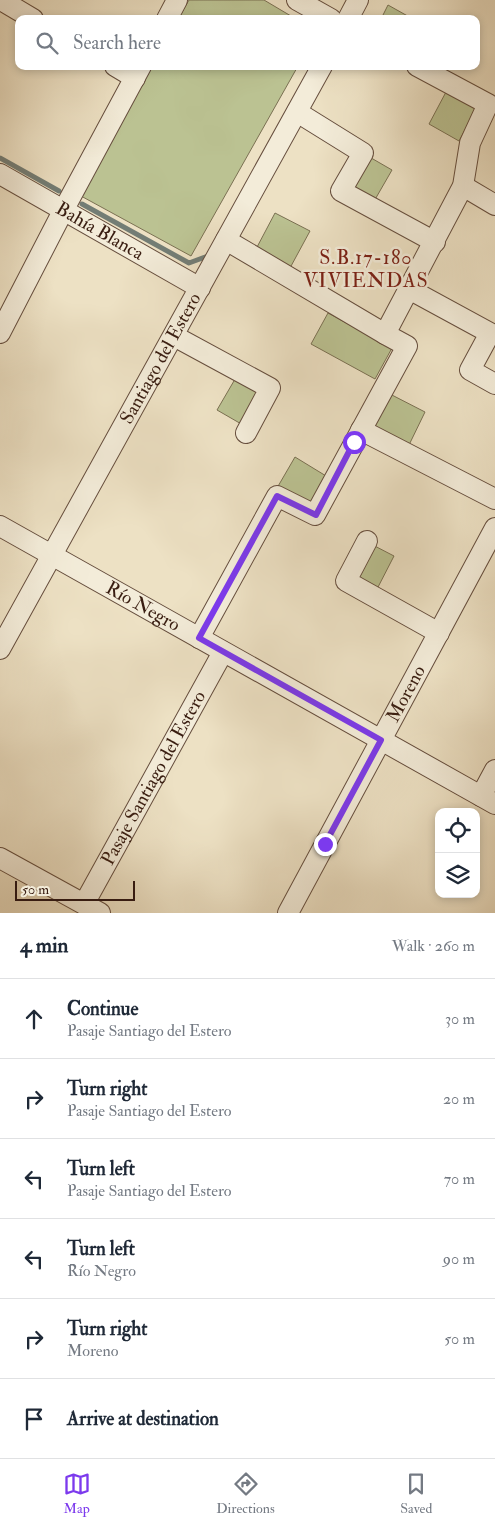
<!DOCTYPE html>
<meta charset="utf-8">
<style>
:root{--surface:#fff;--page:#f2f2f3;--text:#1f2937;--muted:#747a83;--line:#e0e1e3;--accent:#7c3aed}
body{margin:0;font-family:"IM FELL Double Pica",serif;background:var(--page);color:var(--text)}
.controls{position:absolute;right:15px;bottom:15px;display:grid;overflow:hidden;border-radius:10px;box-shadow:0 2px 8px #0003}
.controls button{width:45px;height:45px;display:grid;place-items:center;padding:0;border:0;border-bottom:1px solid var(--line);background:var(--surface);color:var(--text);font:25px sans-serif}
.scale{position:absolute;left:15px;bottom:12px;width:120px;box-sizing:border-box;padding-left:5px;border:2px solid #391d11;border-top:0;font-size:14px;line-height:18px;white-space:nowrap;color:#391d11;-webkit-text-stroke:4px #f3ecd9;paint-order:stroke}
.stop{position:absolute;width:15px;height:15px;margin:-11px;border:4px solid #7c3aed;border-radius:50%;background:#fff}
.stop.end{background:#7c3aed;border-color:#fff;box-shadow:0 1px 5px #0008}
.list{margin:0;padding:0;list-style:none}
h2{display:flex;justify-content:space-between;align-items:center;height:65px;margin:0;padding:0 20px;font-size:21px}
h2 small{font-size:16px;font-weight:400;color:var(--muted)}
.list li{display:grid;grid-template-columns:32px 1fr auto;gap:15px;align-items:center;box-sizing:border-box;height:80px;padding:0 20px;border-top:1px solid var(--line)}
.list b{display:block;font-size:19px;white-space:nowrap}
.list p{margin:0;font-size:16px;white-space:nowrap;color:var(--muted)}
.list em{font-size:16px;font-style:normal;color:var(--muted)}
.icon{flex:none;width:28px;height:28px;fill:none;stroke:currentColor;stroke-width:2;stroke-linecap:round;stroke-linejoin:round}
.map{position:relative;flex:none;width:495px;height:913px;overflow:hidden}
.search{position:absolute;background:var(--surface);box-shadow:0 2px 8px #0003;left:15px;right:15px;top:15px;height:55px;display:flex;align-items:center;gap:12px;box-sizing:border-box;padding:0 18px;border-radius:10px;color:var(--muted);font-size:19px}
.sheet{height:545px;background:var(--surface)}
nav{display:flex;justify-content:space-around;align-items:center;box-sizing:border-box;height:70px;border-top:1px solid var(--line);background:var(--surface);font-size:14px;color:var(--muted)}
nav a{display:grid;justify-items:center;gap:2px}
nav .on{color:var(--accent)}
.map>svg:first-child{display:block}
</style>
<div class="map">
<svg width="495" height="913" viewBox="0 0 495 913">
<rect width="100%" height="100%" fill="#ede1c4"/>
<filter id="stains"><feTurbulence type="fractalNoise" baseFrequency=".004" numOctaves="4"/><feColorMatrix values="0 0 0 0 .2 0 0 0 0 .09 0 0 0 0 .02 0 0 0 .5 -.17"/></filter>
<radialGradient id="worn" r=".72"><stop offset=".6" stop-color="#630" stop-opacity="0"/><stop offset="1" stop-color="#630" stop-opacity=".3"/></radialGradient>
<path fill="#bbc292" stroke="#7a7052" d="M189 0H264L296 19H178Z
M388 5 413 19H381Z
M152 66H298L191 256 81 196Z
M446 92 476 109 459 141 429 124Z
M366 155 392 170 373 203 347 188Z
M275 213 310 231 290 268 256 249Z
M328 313 392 348 375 379 311 344Z
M238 374 264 390 243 425 217 410Z
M388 393 425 412 408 447 371 428Z
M295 457 331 479 313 509 277 488Z
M367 542 394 556 376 591 349 577Z"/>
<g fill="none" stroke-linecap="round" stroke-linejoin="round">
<path stroke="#737d75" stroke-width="5" d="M0 158 59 191
M82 204 189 263 208 256 210 253"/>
<g stroke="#664e3e" stroke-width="22">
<g id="minor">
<path d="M1 0 33 19"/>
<path d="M297 0 331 19"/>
<path d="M167 19 177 0"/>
<path d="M348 19 358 0"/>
<path d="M115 66 135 78"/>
<path d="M297 112 363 153 341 191 435 242"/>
<path id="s1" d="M0 174 200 288"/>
<path d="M463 186 495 205"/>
<path d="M226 240 385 334"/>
<path d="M409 289 490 333 470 370 495 384"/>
<path d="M0 333 63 211 141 66"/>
<path d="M174 336 270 388 246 433"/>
<path d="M361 430 495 499"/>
<path id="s2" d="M0 526 495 804"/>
<path d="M367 541 346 581 439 633"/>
<path d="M199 638 277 496 315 515 407 346 385 334 463 186 470 143 488 104 417 66"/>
<path id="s3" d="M0 649 322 66"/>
<path d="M481 796 495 770"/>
<path d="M0 858 100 913"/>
<path id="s4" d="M84 904 223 652"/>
<path id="s5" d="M288 913 495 528"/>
</g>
</g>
<use href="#minor" stroke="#f3ecd9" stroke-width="20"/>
</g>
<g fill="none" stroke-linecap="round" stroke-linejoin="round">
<path stroke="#7c3aed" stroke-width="6" d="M325 844 381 740 199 638 277 496 316 515 354 442"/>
</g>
<g text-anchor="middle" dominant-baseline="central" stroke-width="5" stroke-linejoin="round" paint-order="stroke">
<g font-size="19" fill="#391d11" stroke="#f3ecd9">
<text stroke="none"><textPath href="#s1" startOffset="115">Bahía Blanca</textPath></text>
<text stroke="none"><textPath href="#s3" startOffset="332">Santiago del Estero</textPath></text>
<text stroke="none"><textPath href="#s2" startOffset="164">Río Negro</textPath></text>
<text stroke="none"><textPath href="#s5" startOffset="249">Moreno</textPath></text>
<text stroke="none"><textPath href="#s4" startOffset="144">Pasaje Santiago del Estero</textPath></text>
</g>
<g font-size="20" letter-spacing="1" fill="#7a1f14" stroke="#f3ecd9">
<text x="366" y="257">S.B.17-180<tspan x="366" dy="23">VIVIENDAS</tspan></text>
</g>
</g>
<rect width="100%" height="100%" filter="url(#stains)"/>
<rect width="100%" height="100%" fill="url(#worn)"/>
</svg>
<div class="controls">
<button><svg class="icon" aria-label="locate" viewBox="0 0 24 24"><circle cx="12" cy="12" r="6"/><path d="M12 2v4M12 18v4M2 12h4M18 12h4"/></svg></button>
<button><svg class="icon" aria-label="layers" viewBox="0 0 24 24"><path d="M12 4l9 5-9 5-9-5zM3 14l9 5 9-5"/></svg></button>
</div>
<div class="scale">50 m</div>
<div class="stop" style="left:354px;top:442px"></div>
<div class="stop end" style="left:325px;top:844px"></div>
<div class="search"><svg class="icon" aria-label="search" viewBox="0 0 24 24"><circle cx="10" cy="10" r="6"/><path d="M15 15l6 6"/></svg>Search here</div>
</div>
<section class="sheet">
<h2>4 min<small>Walk · 260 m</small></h2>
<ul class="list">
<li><svg class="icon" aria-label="ahead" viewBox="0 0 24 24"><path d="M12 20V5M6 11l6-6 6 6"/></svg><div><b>Continue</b><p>Pasaje Santiago del Estero</p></div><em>30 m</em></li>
<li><svg class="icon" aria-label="right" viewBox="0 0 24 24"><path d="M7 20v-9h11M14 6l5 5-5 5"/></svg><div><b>Turn right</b><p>Pasaje Santiago del Estero</p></div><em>20 m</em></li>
<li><svg class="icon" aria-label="left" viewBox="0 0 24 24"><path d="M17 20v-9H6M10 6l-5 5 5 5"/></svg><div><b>Turn left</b><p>Pasaje Santiago del Estero</p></div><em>70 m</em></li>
<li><svg class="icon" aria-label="left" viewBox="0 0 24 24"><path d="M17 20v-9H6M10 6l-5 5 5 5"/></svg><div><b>Turn left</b><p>Río Negro</p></div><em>90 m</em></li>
<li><svg class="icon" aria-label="right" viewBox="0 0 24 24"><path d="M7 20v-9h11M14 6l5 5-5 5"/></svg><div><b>Turn right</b><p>Moreno</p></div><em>50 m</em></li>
<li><svg class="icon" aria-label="arrive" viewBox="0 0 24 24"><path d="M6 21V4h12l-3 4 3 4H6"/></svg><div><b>Arrive at destination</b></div></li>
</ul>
</section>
<nav>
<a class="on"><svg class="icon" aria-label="map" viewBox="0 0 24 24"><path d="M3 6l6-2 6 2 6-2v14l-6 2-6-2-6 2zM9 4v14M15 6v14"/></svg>Map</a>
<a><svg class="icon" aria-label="directions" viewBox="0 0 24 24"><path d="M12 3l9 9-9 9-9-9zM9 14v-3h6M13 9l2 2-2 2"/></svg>Directions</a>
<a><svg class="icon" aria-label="saved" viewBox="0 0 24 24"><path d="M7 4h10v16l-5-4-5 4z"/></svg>Saved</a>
</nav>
